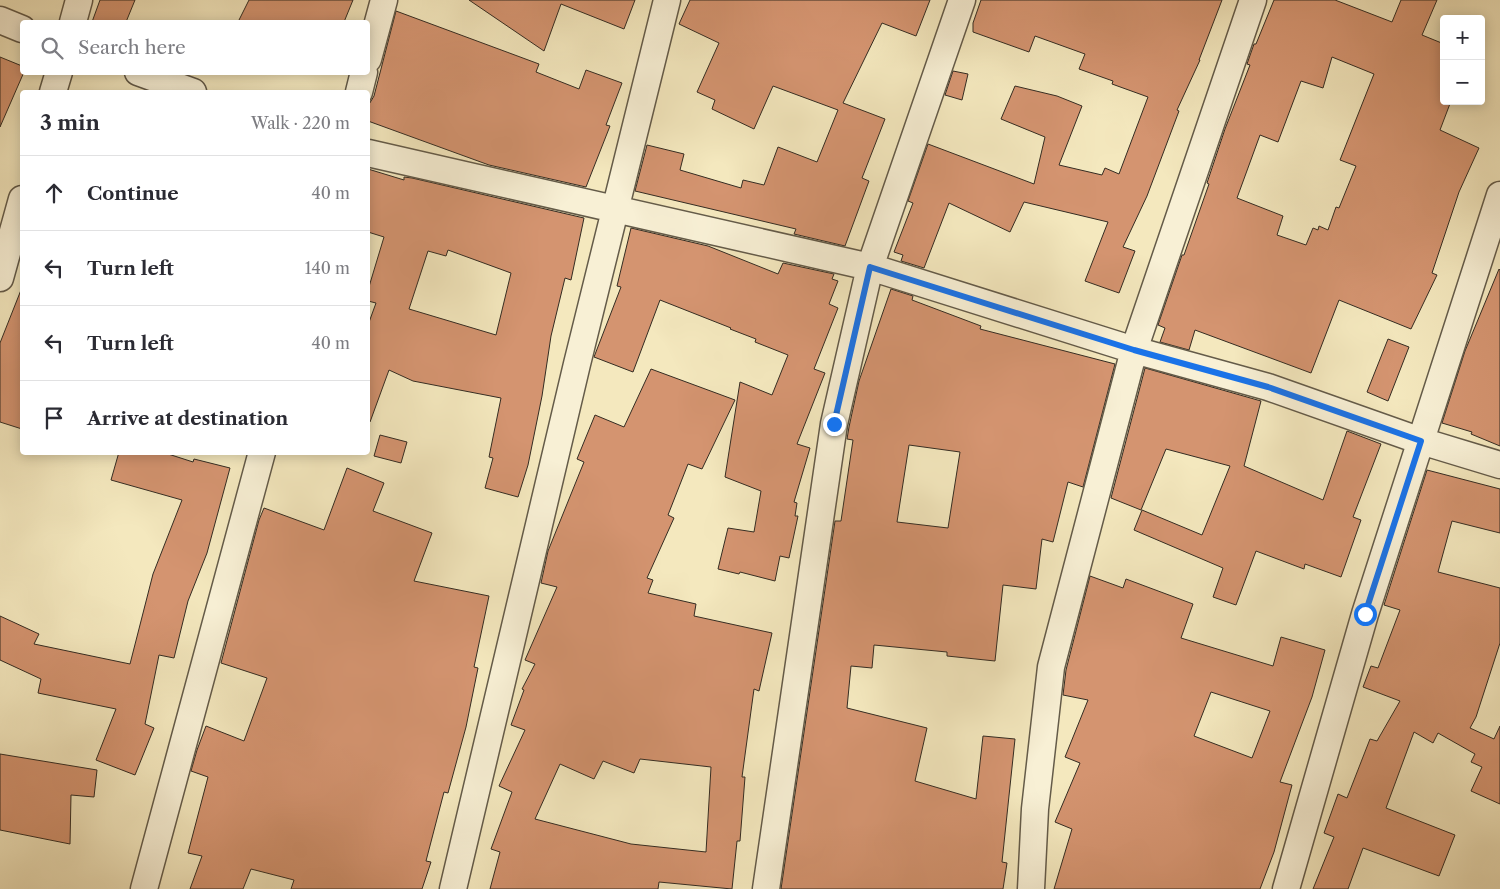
<!DOCTYPE html>
<meta charset="utf-8">
<style>
:root{--surface:#fff;--page:#f2f2f3;--text:#2b2b33;--muted:#7c7c81;--line:#e1e1e2}
body{margin:0;font-family:"Libre Caslon Text",serif;background:var(--page);color:var(--text)}
.controls{position:absolute;right:15px;top:15px;display:grid;overflow:hidden;border-radius:5px;box-shadow:0 2px 12px #0003}
.controls button{width:45px;height:45px;display:grid;place-items:center;padding:0;border:0;border-bottom:1px solid var(--line);background:var(--surface);color:var(--text);font:25px sans-serif}
.stop{position:absolute;width:15px;height:15px;margin:-11px;border:4px solid #1a73e8;border-radius:50%;background:#fff}
.stop.end{background:#1a73e8;border-color:#fff;box-shadow:0 1px 5px #0008}
.list{margin:0;padding:0;list-style:none}
h2{display:flex;justify-content:space-between;align-items:center;height:65px;margin:0;padding:0 20px;font-size:21px}
h2 small{font-size:16px;font-weight:400;color:var(--muted)}
.list li{display:grid;grid-template-columns:32px 1fr auto;gap:15px;align-items:center;box-sizing:border-box;height:75px;padding:0 20px;border-top:1px solid var(--line)}
.list b{display:block;font-size:19px;white-space:nowrap}
.list em{font-size:16px;font-style:normal;color:var(--muted)}
.icon{flex:none;width:28px;height:28px;fill:none;stroke:currentColor;stroke-width:2;stroke-linecap:round;stroke-linejoin:round}
.map{position:relative;flex:none;width:1500px;height:889px;overflow:hidden}
.search{position:absolute;background:var(--surface);box-shadow:0 2px 12px #0003;left:20px;top:20px;width:350px;height:55px;display:flex;align-items:center;gap:12px;box-sizing:border-box;padding:0 18px;border-radius:5px;color:var(--muted);font-size:19px}
.panel{position:absolute;background:var(--surface);box-shadow:0 2px 12px #0003;left:20px;top:90px;width:350px;height:365px;border-radius:5px}
.map>svg:first-child{display:block}
</style>
<div class="map">
<svg width="1500" height="889" viewBox="0 0 1500 889">
<rect width="100%" height="100%" fill="#f4e8be"/>
<filter id="stains"><feTurbulence type="fractalNoise" baseFrequency=".004" numOctaves="4"/><feColorMatrix values="0 0 0 0 .2 0 0 0 0 .09 0 0 0 0 .02 0 0 0 .5 -.17"/></filter>
<radialGradient id="worn" r=".72"><stop offset=".6" stop-color="#630" stop-opacity="0"/><stop offset="1" stop-color="#630" stop-opacity=".3"/></radialGradient>
<path fill="#d49470" stroke="#342c22" fill-rule="evenodd" d="M100 0H135L126 22H92Z
M249 0H353L344 22H238Z
M469 0H635L624 29 561 4 544 51Z
M690 0H930L916 36 882 23 843 103 885 119 862 178 869 181 845 246 794 234 796 229 635 191 647 145 684 154 680 170 741 188 743 180 764 185 778 147 817 162 838 110 773 86 754 129 712 109 715 100 697 92 719 43 679 24Z
M981 0H1222L1199 60H1200L1177 110 1179 111 1147 196 1123 247 1135 251 1119 293 1085 281 1108 222 1024 202 1010 232 949 203 924 268 901 261 903 255 894 252 913 203 908 201 928 144 1034 184 1045 137 1001 119 1015 86 1057 96 1082 106 1059 165 1102 175 1105 168 1119 174 1148 97 1112 84 1113 81 1079 69 1085 54 1035 36 1029 52 973 32V23Z
M1274 0H1335L1392 22 1401 0H1437L1422 35 1444 44V101H1451L1440 130 1479 148 1459 192 1432 273 1437 275 1411 329 1339 300 1311 373 1195 330 1189 350 1160 342 1165 328 1158 325 1182 255H1184L1209 184 1207 183 1225 129 1250 65 1247 64 1254 44H1256ZM1332 57 1374 74 1340 160 1356 166 1339 208 1336 207 1328 230 1319 226 1318 230 1313 228 1306 245 1277 235 1283 216 1237 198 1260 135 1278 142 1301 81 1323 88Z
M396 11 539 64 536 72 579 89 586 70 622 83 606 125 610 126 586 187 489 165 368 121V106L374 96Z
M0 57 22 66 24 72 0 127Z
M953 71 968 74 962 100 945 95Z
M368 169 404 180V177L412 178 584 218 571 280 565 278 551 336 542 396 528 465 518 497 485 488 493 458 489 457 501 398 413 381 389 370 370 422 368 421V325L376 303 368 301V290L384 237 368 232ZM448 250 511 273 496 335 409 309 428 251 446 256Z
M631 228 708 246 778 274 783 263 834 274 832 279 838 281 829 304 838 308 814 369 825 373 797 444 810 448 794 502 797 503 795 516H798L789 558 780 556 775 581 740 572 739 574 718 569 728 528 754 532 761 491 725 477 740 382 772 395 788 355 755 342 756 339 730 329 731 328 660 300 633 372 594 357 621 287 617 286Z
M1499 269 1500 270V446L1471 434 1472 432 1442 423 1465 351Z
M891 289 913 296 912 300 981 326 980 329 1115 364 1083 487 1068 482 1053 542 1042 539 1036 589 1003 585 995 661 947 656V652L874 645 872 668 851 666 847 708 927 728 915 781 976 799 983 736 1015 739 1002 862 1007 863 1003 889H781L835 521H841L853 440 847 439 849 427 859 381ZM909 445 960 452 948 528 897 522Z
M21 290H22V429L0 422V343Z
M1388 339 1409 347 1388 401 1367 392Z
M1145 368 1261 401 1244 466 1323 500 1347 431 1381 444 1353 517 1361 520 1341 577 1305 564 1304 569 1256 551 1236 605 1213 597 1223 568 1134 530 1142 510 1202 535 1230 466 1166 449 1141 510 1111 498Z
M651 369 735 400 702 469 688 464 668 515 674 518 647 578 653 580 648 593 696 604 694 616 772 633 759 691 754 689 742 777H745L740 841H737L732 889 659 882 658 889H490L500 852 491 849 512 792 499 786 525 730 511 725 524 690 522 689 535 664 525 660 557 587 541 583 548 551 584 462 577 459 595 415 624 427ZM640 759 711 767 706 852 631 844 535 819 560 764 594 779 603 761 634 773Z
M380 435 407 442 401 463 374 456Z
M119 452H162L193 462 194 459 230 468 207 553 188 601 174 658 159 655 145 724 154 728 135 775 96 760 116 709 38 693 41 679 0 660V616L39 634 34 644 130 664 153 574 182 500 111 480Z
M347 468 384 483 373 511 432 533 414 581 489 596 474 667 478 668 466 727 448 793 444 792 426 861 431 862 422 889H291L294 880 251 869 243 889H190L202 856 188 853 208 777 191 771 197 750 206 726 244 741 267 678 221 663 259 520 264 508 324 530Z
M1427 470 1500 489V533L1452 521 1438 572 1500 588V643L1476 717 1470 728 1494 739 1500 726V804L1471 791 1482 767 1471 762 1475 754 1438 733 1433 743 1414 732 1386 808 1455 835 1439 876 1363 848 1348 889H1313L1334 837 1324 833 1338 794 1347 798 1370 739 1377 741 1400 701 1363 687 1371 666 1378 668 1400 610 1384 605Z
M1090 576 1123 588 1126 579 1193 604 1181 638 1273 666 1281 637 1325 650 1312 697 1280 782 1292 785 1274 852 1260 889H1054L1072 829 1055 822 1080 763 1065 757 1088 700 1063 695 1066 670ZM1211 692 1270 711 1252 758 1194 736Z
M0 754 97 770 94 797 71 795 70 844 0 830Z"/>
<g fill="none" stroke-linecap="round" stroke-linejoin="round">
<g stroke="#645b49" stroke-width="29">
<path id="minor" d="M0 20 22 29
M73 22 79 0
M368 59 384 0
M138 72 193 92
M53 92 59 72
M359 92 364 72
M368 153 870 267 1134 350 1268 387 1421 441 1500 465
M0 278 22 199
M144 889 262 452
M453 889 577 364 667 0
M766 889 834 424 870 267 962 0
M1031 889 1035 809 1051 667 1134 350 1253 0
M1286 889 1365 614 1500 195"/>
</g>
<use href="#minor" stroke="#f8f0d5" stroke-width="26"/>
</g>
<g fill="none" stroke-linecap="round" stroke-linejoin="round">
<path stroke="#1a73e8" stroke-width="6" d="M834 424 870 267 1134 350 1268 387 1421 441 1365 614"/>
</g>
<rect width="100%" height="100%" filter="url(#stains)"/>
<rect width="100%" height="100%" fill="url(#worn)"/>
</svg>
<div class="controls">
<button>+</button>
<button>−</button>
</div>
<div class="stop" style="left:1365px;top:614px"></div>
<div class="stop end" style="left:834px;top:424px"></div>
<div class="search"><svg class="icon" aria-label="search" viewBox="0 0 24 24"><circle cx="10" cy="10" r="6"/><path d="M15 15l6 6"/></svg>Search here</div>
<section class="panel">
<h2>3 min<small>Walk · 220 m</small></h2>
<ul class="list">
<li><svg class="icon" aria-label="ahead" viewBox="0 0 24 24"><path d="M12 20V5M6 11l6-6 6 6"/></svg><div><b>Continue</b></div><em>40 m</em></li>
<li><svg class="icon" aria-label="left" viewBox="0 0 24 24"><path d="M17 20v-9H6M10 6l-5 5 5 5"/></svg><div><b>Turn left</b></div><em>140 m</em></li>
<li><svg class="icon" aria-label="left" viewBox="0 0 24 24"><path d="M17 20v-9H6M10 6l-5 5 5 5"/></svg><div><b>Turn left</b></div><em>40 m</em></li>
<li><svg class="icon" aria-label="arrive" viewBox="0 0 24 24"><path d="M6 21V4h12l-3 4 3 4H6"/></svg><div><b>Arrive at destination</b></div></li>
</ul>
</section>
</div>
